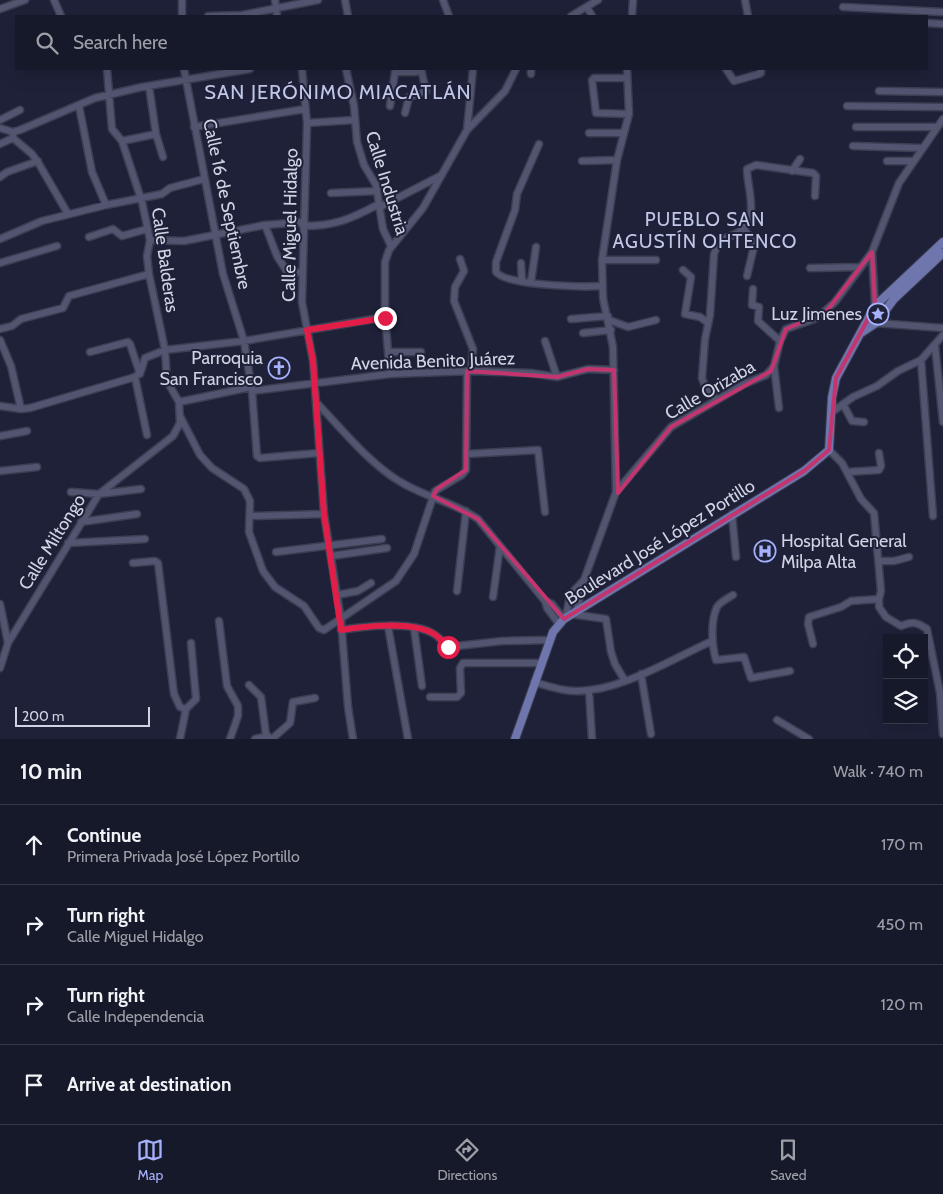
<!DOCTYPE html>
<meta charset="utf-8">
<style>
:root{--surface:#16192a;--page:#1f2232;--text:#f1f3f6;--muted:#9ea0a8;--line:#353847;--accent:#a6b1fc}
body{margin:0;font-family:Cabin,sans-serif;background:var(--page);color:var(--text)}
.controls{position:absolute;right:15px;bottom:15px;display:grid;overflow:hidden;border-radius:0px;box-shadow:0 5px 20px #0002}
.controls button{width:45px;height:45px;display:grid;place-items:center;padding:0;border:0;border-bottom:1px solid var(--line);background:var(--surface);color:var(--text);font:25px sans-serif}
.scale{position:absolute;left:15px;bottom:12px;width:135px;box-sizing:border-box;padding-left:5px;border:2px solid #d0d3e3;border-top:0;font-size:14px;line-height:18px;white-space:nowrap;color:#d0d3e3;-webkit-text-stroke:4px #1e2138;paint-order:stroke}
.stop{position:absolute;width:15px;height:15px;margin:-11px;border:4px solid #e11d48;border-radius:50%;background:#fff}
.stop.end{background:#e11d48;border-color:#fff;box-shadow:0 1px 5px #0008}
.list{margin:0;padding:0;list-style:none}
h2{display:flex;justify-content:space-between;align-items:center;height:65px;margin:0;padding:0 20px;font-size:21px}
h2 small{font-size:16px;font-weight:400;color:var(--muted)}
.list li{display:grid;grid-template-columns:32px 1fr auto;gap:15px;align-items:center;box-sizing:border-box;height:80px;padding:0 20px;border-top:1px solid var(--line)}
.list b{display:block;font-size:19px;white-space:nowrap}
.list p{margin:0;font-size:16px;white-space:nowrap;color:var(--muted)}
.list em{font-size:16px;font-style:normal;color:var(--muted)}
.icon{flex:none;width:28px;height:28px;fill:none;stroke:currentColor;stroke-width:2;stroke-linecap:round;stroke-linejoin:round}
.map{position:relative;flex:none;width:943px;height:739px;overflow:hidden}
.search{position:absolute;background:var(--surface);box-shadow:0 5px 20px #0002;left:15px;right:15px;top:15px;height:55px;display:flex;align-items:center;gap:12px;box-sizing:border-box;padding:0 18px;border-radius:0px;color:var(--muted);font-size:19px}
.sheet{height:385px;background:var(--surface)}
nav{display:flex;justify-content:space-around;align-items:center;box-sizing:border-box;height:70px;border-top:1px solid var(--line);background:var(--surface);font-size:14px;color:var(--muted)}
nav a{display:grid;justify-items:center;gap:2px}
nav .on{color:var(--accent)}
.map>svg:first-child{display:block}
</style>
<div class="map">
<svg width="943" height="739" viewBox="0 0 943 739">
<rect width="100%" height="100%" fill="#1e2138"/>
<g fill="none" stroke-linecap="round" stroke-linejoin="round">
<g stroke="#3c3e52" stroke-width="9">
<path id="minor" d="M54 0 61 16
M182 0V16
M275 0 277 16
M345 0 348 16
M443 0 449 16
M745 0 748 16
M587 7 592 16
M843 7 943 12
M0 9 25 0
M208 16 242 15 318 0
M571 16 598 0
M632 16 633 0
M927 23 943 24
M107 69 112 129 122 141 142 202 150 240 147 256 149 274 165 350 167 381 179 402
M184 69 223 274 244 341 252 391 257 456 260 458 319 453
M302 69 307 123 302 302 313 361 324 514 341 620 348 707 353 739
M346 69 354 106 357 142 364 165 376 185 383 229 391 246
M531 69V74
M726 69 734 81 759 74 761 73V69
M626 78H594L592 80 596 113 629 114
M149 86 156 134
M879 91 943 92
M79 106 92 172 106 205
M390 106 395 72H416L421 69
M847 106 943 107
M405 113 409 97 426 91 421 69
M0 120 20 110
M307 123 354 120
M194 127 305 109
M856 127H937
M0 128 13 132 20 130 95 98 142 87 250 69
M467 130 473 69
M13 132V138L32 154 39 164 68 214
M589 133H624
M122 141 156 134 163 157
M0 144 13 138
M539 144 517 194 515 210 496 262V272C507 286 583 287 602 286
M853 146 922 148
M582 161 617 160
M887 161H913
M792 171 800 159
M0 177 7 172 38 161
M331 193 377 191
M380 207 442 175
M265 225 277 256 288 273 302 272
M303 226C335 226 351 219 379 204
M744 230 755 242 747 276
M89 237 113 229 122 236 147 229
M0 239 42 221 106 205 162 194 170 188 204 179
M150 240 184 241 265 225 303 222
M872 252 875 306
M460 259 464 271 455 287 454 301 473 349 471 371
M602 260H656
M0 263 57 246
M521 263 522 281
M810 268 861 267
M683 270 691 277 685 314 700 317 708 323
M531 282 536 247
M753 289 752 305 759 307 758 321 780 341
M571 319 608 316
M609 320 628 327 656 320
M876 323 943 328
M0 329 12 326 21 319 63 308 69 296 149 274
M583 333 611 330
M0 340 11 366 21 409
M545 341 557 377
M935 346 943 422
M90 352 128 342 130 344 140 374
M390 352H421
M921 360 933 516
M774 366 779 408
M390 374 385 317V262L389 250 423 208 467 130 505 91 516 69
M135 377 147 435
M252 391 390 374 471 371 531 373 557 377 588 369 614 370
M716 400 705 386 702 378 705 339 710 315 714 254 719 241C727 237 739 234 744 228 758 214 747 186 747 169L756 165 813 173 816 176 815 196
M179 402 251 387
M316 402C340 427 369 463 399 481 424 497 454 502 478 519L545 601 547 608 559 624
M843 404 852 421 864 422
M0 406 21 409 30 408 135 377 141 371 145 358 165 350 244 341 385 317
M832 412 853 397 877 386 898 371 921 360 943 335
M180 416 200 455 212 468 244 489 250 501 249 532 263 571 275 587 304 606 319 628 324 630 396 581 414 554 435 491 462 475 466 470 467 371
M0 436 27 431
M829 450 842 463 861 499 874 513 881 591 879 599
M467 454 538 450 545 512
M0 471 37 467
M847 472 879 470 881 466 879 453
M71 492 99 494 141 489
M616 492 671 427 744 384 766 375 774 366 780 341 786 329 817 318 835 302 872 252 899 183 943 119
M732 514 736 557
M251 516 324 514
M81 522 137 514
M68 543 145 539
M276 552 382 539
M331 556 387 548
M879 561H894L909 557
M133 563 155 561 158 563 174 694 180 707 186 709 180 739
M457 591 466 511
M337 595 358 591 371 583
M733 595C728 598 720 602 717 607 710 622 712 646 716 660L744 657 751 678 790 671
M493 597 500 546
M545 601 552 604 564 619
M0 604 8 643
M577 609 584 580 616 492 613 347 603 298 602 260 617 160 629 114 627 69
M571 614 606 619 611 652 615 664 625 681
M566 617 570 595 584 580
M219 621 227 686 238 706V716L230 739
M388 626 408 739
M414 628 422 686
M341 630C365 626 412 621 434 634 439 637 444 643 448 647L502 641 550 640
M813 644 808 624 809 617 841 607 851 601 879 599V607L886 617 901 626C911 621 917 622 927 629L940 693 943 734
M0 668 8 643 99 494 173 436 180 423 179 402
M641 674 651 734
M534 682C547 686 561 691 575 691 620 692 672 659 712 641
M249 685 261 697 266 735
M589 690 592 739
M430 697H457L461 693 460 668 463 663H541
M186 709 196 699 191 643
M777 720 809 739
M273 738 290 723 293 702 315 698
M255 739 268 736"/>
</g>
<g stroke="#3c3e52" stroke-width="10">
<path id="major" d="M861 333 876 323 894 299 943 253
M515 739 553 632 564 619 804 471 829 450 832 397 836 378 875 306 943 242"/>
</g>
<use href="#minor" stroke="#515570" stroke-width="6"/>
<use href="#major" stroke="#6e76ad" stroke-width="8"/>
</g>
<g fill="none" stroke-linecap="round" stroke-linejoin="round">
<path stroke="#e11d48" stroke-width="6" d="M385 318 307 330 313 361 324 514 341 630C365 626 412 621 434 634 439 637 444 643 448 647"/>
</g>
<path fill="none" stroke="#c4346f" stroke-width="4" stroke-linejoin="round" d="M872 252 875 306 836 378 829 450 804 471 564 619 478 519 433 496 437 489 466 470 467 371 557 377 588 369 614 370 618 493 671 427 771 371 786 329 826 312Z"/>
<defs>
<g id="sight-ring" transform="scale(1.125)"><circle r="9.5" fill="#1e2138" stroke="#a6b1fc" stroke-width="1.5"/><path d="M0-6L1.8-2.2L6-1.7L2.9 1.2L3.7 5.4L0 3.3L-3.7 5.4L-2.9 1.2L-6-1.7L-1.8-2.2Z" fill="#a6b1fc"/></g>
<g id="church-ring" transform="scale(1.125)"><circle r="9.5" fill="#1e2138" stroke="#a6b1fc" stroke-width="1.5"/><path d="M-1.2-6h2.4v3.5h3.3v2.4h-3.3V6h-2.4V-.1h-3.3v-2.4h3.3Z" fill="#a6b1fc"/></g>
<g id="hospital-ring" transform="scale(1.125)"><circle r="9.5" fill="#1e2138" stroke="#a6b1fc" stroke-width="1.5"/><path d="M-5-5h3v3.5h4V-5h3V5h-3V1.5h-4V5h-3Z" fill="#a6b1fc"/></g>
</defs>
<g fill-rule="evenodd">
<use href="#sight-ring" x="878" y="314"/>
<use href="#church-ring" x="279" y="368"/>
<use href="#hospital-ring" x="765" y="551"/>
</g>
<g text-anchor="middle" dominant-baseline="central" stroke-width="4" stroke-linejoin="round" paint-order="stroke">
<g font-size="18" fill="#d0d3e3" stroke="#1e2138">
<text transform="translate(387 183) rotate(73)">Calle Industria</text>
<text transform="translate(227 204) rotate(78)">Calle 16 de Septiembre</text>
<text transform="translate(290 225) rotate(-89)">Calle Miguel Hidalgo</text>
<text transform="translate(165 260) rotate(82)">Calle Balderas</text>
<text transform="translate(433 361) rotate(-2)">Avenida Benito Juárez</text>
<text transform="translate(710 390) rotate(-30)">Calle Orizaba</text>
<text transform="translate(52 542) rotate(-58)">Calle Miltongo</text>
<text transform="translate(660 542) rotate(-32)">Boulevard José López Portillo</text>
</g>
<g font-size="18" fill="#d0d3e3" stroke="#1e2138" text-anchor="end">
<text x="862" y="314">Luz Jimenes</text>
<text x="263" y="358">Parroquia<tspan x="263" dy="21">San Francisco</tspan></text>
<text x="781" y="541" text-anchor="start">Hospital General<tspan x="781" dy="21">Milpa Alta</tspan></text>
</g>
<g font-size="19" letter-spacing="1" fill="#c1c7e7" stroke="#1e2138">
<text x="705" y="219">PUEBLO SAN<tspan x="705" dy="22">AGUSTÍN OHTENCO</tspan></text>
</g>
<g font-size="20" letter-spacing="1" fill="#c1c7e7" stroke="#1e2138">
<text x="338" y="92">SAN JERÓNIMO MIACATLÁN</text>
</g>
</g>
</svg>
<div class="controls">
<button><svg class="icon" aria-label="locate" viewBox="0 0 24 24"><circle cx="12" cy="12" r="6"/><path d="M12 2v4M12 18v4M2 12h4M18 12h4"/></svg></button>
<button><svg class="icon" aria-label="layers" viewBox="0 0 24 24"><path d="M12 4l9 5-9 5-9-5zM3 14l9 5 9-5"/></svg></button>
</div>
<div class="scale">200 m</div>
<div class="stop" style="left:448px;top:647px"></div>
<div class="stop end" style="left:385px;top:318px"></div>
<div class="search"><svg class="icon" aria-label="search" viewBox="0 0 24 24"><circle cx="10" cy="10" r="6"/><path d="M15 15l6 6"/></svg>Search here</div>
</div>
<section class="sheet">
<h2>10 min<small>Walk · 740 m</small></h2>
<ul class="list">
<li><svg class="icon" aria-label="ahead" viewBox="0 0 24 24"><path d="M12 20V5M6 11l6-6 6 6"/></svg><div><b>Continue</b><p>Primera Privada José López Portillo</p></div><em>170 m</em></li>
<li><svg class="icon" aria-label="right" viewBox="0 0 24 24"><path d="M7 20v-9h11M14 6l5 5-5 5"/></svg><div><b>Turn right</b><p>Calle Miguel Hidalgo</p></div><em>450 m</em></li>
<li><svg class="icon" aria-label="right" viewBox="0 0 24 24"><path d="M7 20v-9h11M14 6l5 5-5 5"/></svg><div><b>Turn right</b><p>Calle Independencia</p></div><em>120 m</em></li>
<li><svg class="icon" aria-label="arrive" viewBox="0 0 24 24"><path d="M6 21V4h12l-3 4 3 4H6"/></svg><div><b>Arrive at destination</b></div></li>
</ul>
</section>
<nav>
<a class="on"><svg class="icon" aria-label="map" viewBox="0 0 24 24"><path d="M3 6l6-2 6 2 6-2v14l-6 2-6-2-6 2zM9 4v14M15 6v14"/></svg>Map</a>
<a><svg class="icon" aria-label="directions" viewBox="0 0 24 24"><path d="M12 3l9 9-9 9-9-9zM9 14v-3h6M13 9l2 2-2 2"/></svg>Directions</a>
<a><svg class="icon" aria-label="saved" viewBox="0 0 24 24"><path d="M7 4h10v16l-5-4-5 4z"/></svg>Saved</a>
</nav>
